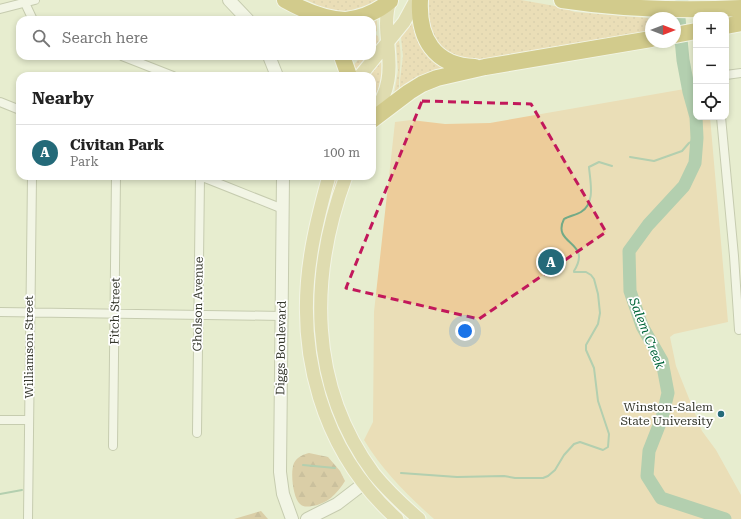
<!DOCTYPE html>
<meta charset="utf-8">
<style>
:root{--surface:#fff;--page:#f2f2f2;--text:#222;--muted:#767676;--line:#e0e0e0;--accent:#246a79}
body{margin:0;font-family:"Roboto Serif",serif;background:var(--page);color:var(--text)}
.controls{position:absolute;right:12px;top:12px;display:grid;overflow:hidden;border-radius:8px;box-shadow:0 2px 6px #0003}
.controls button{width:36px;height:36px;display:grid;place-items:center;padding:0;border:0;border-bottom:1px solid var(--line);background:var(--surface);color:var(--text);font:20px sans-serif}
.compass{position:absolute;left:645px;top:12px;width:36px;height:36px;border-radius:50%;background:var(--surface);box-shadow:0 2px 6px #0003;rotate:90deg}
.you{position:absolute;left:465px;top:331px;width:14px;height:14px;margin:-10px;border:3px solid #fff;border-radius:50%;background:#1a73e8;box-shadow:0 0 0 6px #1a73e833}
.badge{display:grid;place-items:center;width:26px;height:26px;border-radius:50%;background:var(--accent);color:#fff;font-size:13px;font-weight:700}
.pin{position:absolute;translate:-50% -50%;border:2px solid #fff;box-shadow:0 1px 4px #0006}
.list{margin:0;padding:0;list-style:none}
h2{display:flex;justify-content:space-between;align-items:center;height:52px;margin:0;padding:0 16px;font-size:17px}
h2 small{font-size:13px;font-weight:400;color:var(--muted)}
.list li{display:grid;grid-template-columns:26px 1fr auto;gap:12px;align-items:center;box-sizing:border-box;height:56px;padding:0 16px;border-top:1px solid var(--line)}
.list b{display:block;font-size:15px;white-space:nowrap}
.list p{margin:0;font-size:13px;white-space:nowrap;color:var(--muted)}
.list em{font-size:13px;font-style:normal;color:var(--muted)}
.icon{flex:none;width:22px;height:22px;fill:none;stroke:currentColor;stroke-width:2;stroke-linecap:round;stroke-linejoin:round}
.map{position:relative;flex:none;width:741px;height:519px;overflow:hidden}
.search{position:absolute;background:var(--surface);box-shadow:0 2px 6px #0003;left:16px;top:16px;width:360px;height:44px;display:flex;align-items:center;gap:10px;box-sizing:border-box;padding:0 14px;border-radius:12px;color:var(--muted);font-size:15px}
.panel{position:absolute;background:var(--surface);box-shadow:0 2px 6px #0003;left:16px;top:72px;width:360px;height:108px;border-radius:12px}
.map>svg:first-child{display:block}
</style>
<div class="map">
<svg width="741" height="519" viewBox="0 0 741 519">
<defs>
<pattern id="grass-dots" width="8" height="8" patternUnits="userSpaceOnUse"><rect width="8" height="8" fill="#edcc9a"/><path d="M2 2h.1M6 6h.1" fill="none" stroke="#ccb085" stroke-width="1.8" stroke-linecap="round"/></pattern>
<pattern id="forest-firs" width="22" height="20" patternUnits="userSpaceOnUse"><rect width="22" height="20" fill="#cba975"/><path d="M5 1l3.5 6h-7zM16 11l3.5 6h-7z" fill="#a68a60"/></pattern>
</defs>
<rect width="100%" height="100%" fill="#e7edcf"/>
<path fill="url(#grass-dots)" d="M307 0H376C370 4 365 6 358 8 337 15 326 10 307 0Z
M429 0H521L555 6 575 12 648 18 647 34 483 61 460 62 432 42 427 13 429 8Z
M377 19V31L372 34V20Z
M413 22 415 23 457 69 400 89V80L403 56 401 37Z
M376 35 378 36 379 42 372 50V36Z
M397 40 399 41C403 59 398 76 399 94L394 95 398 71 396 42Z
M361 56H368L355 72 353 66Z
M381 59C382 74 381 88 372 101V76H367Z
M334 176H343L327 226 326 382 324 383 317 370 311 328 315 254Z"/>
<path fill="url(#forest-firs)" d="M309 453 328 457 340 471 345 481C337 494 327 504 312 506 307 507 303 507 300 504 293 498 290 472 294 463 297 457 304 454 309 453Z
M261 511 268 519H234Z"/>
<path fill="#edcc9a" d="M696 87V117H710L728 322 674 334 670 337 676 366 702 431 716 450 741 495V519H434C407 495 383 471 364 440L373 422 374 312 395 122 411 120 445 124 490 123Z"/>
<g fill="none" stroke-linecap="round" stroke-linejoin="round">
<path stroke="#73aa87" stroke-width="2" d="M630 157 654 161 682 151 689 143 697 138
M303 465 335 468
M401 473 457 477 504 476 515 478H543L548 476 555 470 564 455 574 444 580 442 603 450 608 447 609 434 598 401 594 368 586 350V345L598 324 600 313 598 294 594 279 591 275 586 272H574V271C593 241 551 245 564 219 569 216 576 215 581 212 596 203 590 181 589 167L599 162 612 166
M0 494 22 490"/>
<path stroke="#73aa87" stroke-width="13" d="M682 0 679 18 683 60 689 92 696 117 697 138 695 163 684 186 648 225 629 251 630 291 642 326 662 361 668 393 662 418 649 451 647 476 661 498 725 519"/>
<g stroke="#9ea488" stroke-width="10">
<path id="street" d="M25 3 33 20
M0 9 35 0
M122 56 173 76
M726 75 741 73
M0 102 20 110
M721 117 734 256 739 330
M200 176 283 209
M0 312 282 316
M0 420H29
M197 433 200 176
M113 446 116 176
M28 519 32 176"/>
</g>
<g stroke="#9ea488" stroke-width="14">
<path id="secondary" d="M229 0 248 20
M269 56 277 76
M283 176 280 472 283 494 292 519
M307 519 337 504 371 478"/>
</g>
<g stroke="#fff" stroke-width="15">
<path id="primary" d="M360 76 404 22 416 0
M372 117C379 105 386 94 388 80 393 53 381 28 390 0
M329 176C322 201 315 227 311 253 295 351 321 451 397 519
M346 176C309 276 308 385 374 474 387 490 403 505 419 519"/>
</g>
<g stroke="#fff" stroke-width="18">
<path id="highway" d="M285 0C303 10 323 19 345 20
M420 0C418 38 434 66 475 67
M562 0C621 9 681 11 741 8
M346 20C363 18 377 12 390 1
M726 26 741 23
M675 35 696 31
M342 56 349 76
M372 120 409 92 422 84 437 78 485 67 651 39"/>
</g>
<use href="#street" stroke="#fff" stroke-width="8"/>
<use href="#secondary" stroke="#fff" stroke-width="12"/>
<use href="#primary" stroke="#d5c889" stroke-width="13"/>
<use href="#highway" stroke="#b9a33b" stroke-width="16"/>
</g>
<path d="M0 0H741V519H0ZM422 101 531 104 606 232 479 319 346 288Z" fill="#e7edcf" fill-opacity=".55" fill-rule="evenodd"/>
<path fill="none" stroke="#c2185b" stroke-width="3" stroke-dasharray="8 5" stroke-linejoin="round" d="M422 101 531 104 606 232 479 319 346 288Z"/>
<circle fill="#246a79" stroke="#fff" stroke-width="1.5" cx="721" cy="414" r="4"/>
<g text-anchor="middle" dominant-baseline="central" stroke-width="3.5" stroke-linejoin="round" paint-order="stroke">
<g font-size="12" fill="#35372c" stroke="#fff">
<text transform="translate(198 304) rotate(-89)">Gholson Avenue</text>
<text transform="translate(115 311) rotate(-89)">Fitch Street</text>
<text transform="translate(29 347) rotate(-90)">Williamson Street</text>
<text transform="translate(281 348) rotate(-89)">Diggs Boulevard</text>
</g>
<g font-size="12" fill="#35372c" stroke="#fff" text-anchor="end">
<text x="713" y="407">Winston-Salem<tspan x="713" dy="14">State University</tspan></text>
</g>
<g font-size="13" font-style="italic" fill="#006539" stroke="#fff">
<text transform="translate(647 333) rotate(68)">Salem Creek</text>
</g>
</g>
</svg>
<div class="controls">
<button>+</button>
<button>−</button>
<button><svg class="icon" aria-label="locate" viewBox="0 0 24 24"><circle cx="12" cy="12" r="6"/><path d="M12 2v4M12 18v4M2 12h4M18 12h4"/></svg></button>
</div>
<svg class="compass" viewBox="-18 -18 36 36"><path d="M0-13l5 13h-10z" fill="#e53935"/><path d="M0 13l5-13h-10z" fill="#767676"/></svg>
<div class="you"></div>
<div class="pin badge" style="left:551px;top:262px">A</div>
<div class="search"><svg class="icon" aria-label="search" viewBox="0 0 24 24"><circle cx="10" cy="10" r="6"/><path d="M15 15l6 6"/></svg>Search here</div>
<section class="panel">
<h2>Nearby<small></small></h2>
<ul class="list">
<li><span class="badge">A</span><div><b>Civitan Park</b><p>Park</p></div><em>100 m</em></li>
</ul>
</section>
</div>
